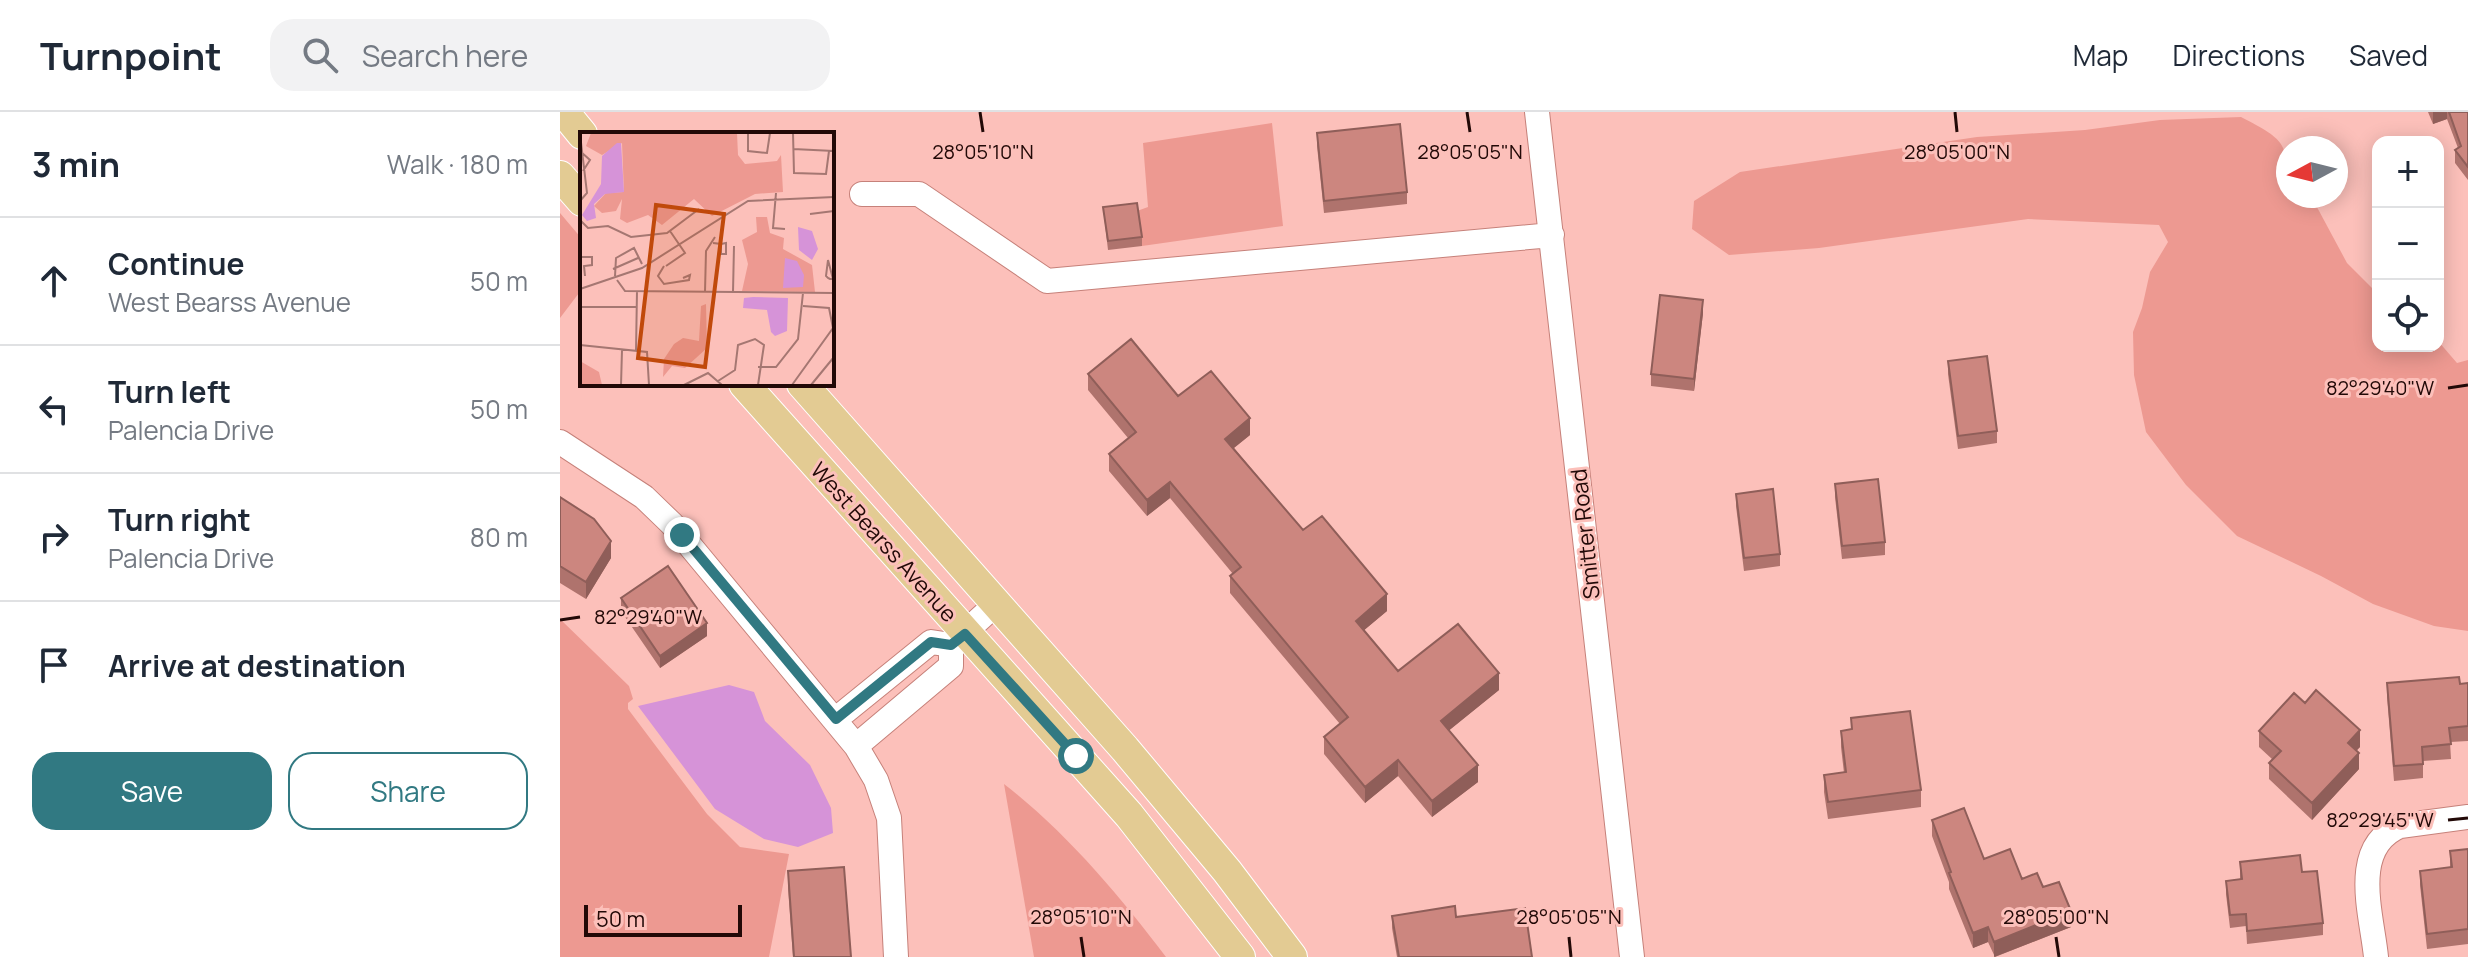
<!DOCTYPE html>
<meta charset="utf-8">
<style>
:root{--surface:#fff;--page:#f2f2f3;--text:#1f2937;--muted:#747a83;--line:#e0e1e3;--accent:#317982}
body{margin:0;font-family:Manrope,sans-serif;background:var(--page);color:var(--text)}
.controls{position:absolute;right:24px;top:24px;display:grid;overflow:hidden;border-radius:16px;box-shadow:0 4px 20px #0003}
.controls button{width:72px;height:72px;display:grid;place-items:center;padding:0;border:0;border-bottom:2px solid var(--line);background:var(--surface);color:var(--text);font:40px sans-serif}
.compass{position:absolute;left:1716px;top:24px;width:72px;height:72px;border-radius:50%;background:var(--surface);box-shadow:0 4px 20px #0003;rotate:263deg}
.scale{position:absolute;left:24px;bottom:20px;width:158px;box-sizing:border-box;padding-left:8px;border:4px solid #220907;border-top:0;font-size:22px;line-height:28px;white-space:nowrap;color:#220907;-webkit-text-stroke:6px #fcc0ba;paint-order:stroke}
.stop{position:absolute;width:24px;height:24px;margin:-18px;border:6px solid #317982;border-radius:50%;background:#fff}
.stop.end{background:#317982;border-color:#fff;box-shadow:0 2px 8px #0008}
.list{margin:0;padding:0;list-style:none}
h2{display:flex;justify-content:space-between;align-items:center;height:104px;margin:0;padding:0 32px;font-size:34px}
h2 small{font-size:26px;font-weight:400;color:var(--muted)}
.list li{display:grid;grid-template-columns:52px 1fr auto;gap:24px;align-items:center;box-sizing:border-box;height:128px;padding:0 32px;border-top:2px solid var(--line)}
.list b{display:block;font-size:30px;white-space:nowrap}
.list p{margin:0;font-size:26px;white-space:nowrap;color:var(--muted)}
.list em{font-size:26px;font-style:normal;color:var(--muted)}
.actions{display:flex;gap:16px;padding:24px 32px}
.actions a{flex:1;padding:18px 0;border:2px solid var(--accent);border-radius:24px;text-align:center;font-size:28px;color:var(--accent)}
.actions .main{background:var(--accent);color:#fff}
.icon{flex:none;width:44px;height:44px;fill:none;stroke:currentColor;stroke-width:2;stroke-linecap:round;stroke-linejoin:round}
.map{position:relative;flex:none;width:1908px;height:845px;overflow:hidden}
header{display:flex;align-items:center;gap:48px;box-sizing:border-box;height:112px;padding:0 40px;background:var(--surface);border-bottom:2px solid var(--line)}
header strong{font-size:38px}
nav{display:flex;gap:44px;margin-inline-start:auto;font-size:28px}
.search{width:560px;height:72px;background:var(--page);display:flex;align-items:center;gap:20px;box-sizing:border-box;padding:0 28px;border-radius:24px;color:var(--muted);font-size:30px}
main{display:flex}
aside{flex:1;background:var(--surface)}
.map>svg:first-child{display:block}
</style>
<header>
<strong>Turnpoint</strong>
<div class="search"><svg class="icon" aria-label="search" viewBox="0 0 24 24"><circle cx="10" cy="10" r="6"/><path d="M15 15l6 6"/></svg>Search here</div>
<nav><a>Map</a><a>Directions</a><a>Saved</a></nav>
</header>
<main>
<aside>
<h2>3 min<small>Walk · 180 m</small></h2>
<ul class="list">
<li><svg class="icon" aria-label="ahead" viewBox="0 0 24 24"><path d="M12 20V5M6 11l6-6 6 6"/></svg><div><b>Continue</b><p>West Bearss Avenue</p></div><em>50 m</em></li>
<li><svg class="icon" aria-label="left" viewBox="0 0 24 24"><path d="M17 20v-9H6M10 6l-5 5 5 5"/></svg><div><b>Turn left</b><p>Palencia Drive</p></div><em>50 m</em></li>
<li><svg class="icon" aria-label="right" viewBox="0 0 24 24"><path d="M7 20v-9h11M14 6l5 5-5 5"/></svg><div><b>Turn right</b><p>Palencia Drive</p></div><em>80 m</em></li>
<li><svg class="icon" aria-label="arrive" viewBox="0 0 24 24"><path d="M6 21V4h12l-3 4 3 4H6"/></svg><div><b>Arrive at destination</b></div></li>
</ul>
<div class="actions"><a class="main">Save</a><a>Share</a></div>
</aside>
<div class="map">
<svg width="1908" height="845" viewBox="0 0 1908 845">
<rect width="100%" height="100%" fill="#fcc0ba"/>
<path fill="#ed9991" d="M1681 5C1728 29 1728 32 1728 84H1751L1787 151 1818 182V234H1878V229L1897 251 1908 248V519L1874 514 1813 492 1761 464 1677 424 1626 373 1586 320 1574 263 1573 220 1582 196 1590 160 1608 130 1599 113 1468 107 1259 136 1169 143 1132 117 1134 89 1180 60 1417 25 1525 18 1600 8Z
M712 11 723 114 582 134 577 99 588 95 583 31Z
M0 101 22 127V177L0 206Z
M0 507 69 574 73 587 68 591V597L147 702 180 735 229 742 209 845H0Z
M444 672C506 720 559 783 606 845H474Z"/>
<path fill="#d693d8" d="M169 573 194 580 205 609 250 653 271 696 273 721 238 735 204 727 155 697 78 594Z"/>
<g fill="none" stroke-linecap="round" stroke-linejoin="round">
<g stroke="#c6817a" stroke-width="26">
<path id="minor" d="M977 0 1072 845
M302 82H359L487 169 992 123
M0 330 84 385 112 412 296 634 316 668 329 706 336 845
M276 607 371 530 391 533
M296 634 391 554V533L436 492
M1816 845C1812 803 1789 735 1840 714L1908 705"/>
</g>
<g stroke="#fff" stroke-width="32">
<path id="major" d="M4 0 22 22
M0 64 22 89
M184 272 569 703 680 845
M242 272 565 637 667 759 732 845"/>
</g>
<use href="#minor" stroke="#fff" stroke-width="24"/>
<use href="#major" stroke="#e3cb93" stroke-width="30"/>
</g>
<path fill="#af736d" d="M1868 0H1908V68L1895 51V38L1898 36 1887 7 1873 12Z
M757 21 847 80V92L764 101 757 34Z
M543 95 582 125V134L548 138Z
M1143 201 1134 279 1091 274V262Z
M1388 249 1437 319V331L1398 337 1388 262Z
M528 262 618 284 690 323 674 336 743 418 827 499 804 518 838 559 939 578 889 618 918 670 872 705 838 664 805 691 764 642V625L780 612 670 481V464L673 462 610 386 587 404 549 359V342L568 326 528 278Z
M1275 372 1325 430V443L1282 447 1275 385Z
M1176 382 1220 442V454L1184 459 1176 394Z
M0 385 51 446 26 487 0 471Z
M61 486 147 524 100 556 61 499Z
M1827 571 1900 572 1908 571V629L1890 630 1891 647 1863 649V666L1834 669 1827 585Z
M1291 606 1361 678V695L1268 707 1264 680V663L1284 661 1281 635V619L1291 617Z
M1699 619 1800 635 1796 638 1799 657 1752 708 1709 667V651L1712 647 1699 635Z
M1372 708 1424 747 1483 775 1511 815 1435 845 1428 830 1413 836 1389 777V770L1372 724Z
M1908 737V832L1867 837 1860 773V759L1890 755V739Z
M1680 750 1742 760 1763 811V823L1687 832 1686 814 1670 816 1666 782V769L1680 767Z
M228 759 291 845H233L228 776Z
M832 804 896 805 972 845H837L832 816Z"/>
<path fill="#8f5e59" d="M1873 0H1887V7L1873 12Z
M1143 188V201L1134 279V267Z
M690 306V323L665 343V327Z
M610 370V386L587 404V388Z
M51 429V446L26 487V470Z
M827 482V499L796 525V509Z
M147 511V524L100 556V544Z
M939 561V578L881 625V609Z
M1800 618V635L1788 648V631Z
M1799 641V657L1752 708V691Z
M838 648V664L805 691V675Z
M918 653V670L872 705V689Z
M1511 799V815L1434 845V830Z
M1428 815V830L1413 836V821Z"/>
<path fill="#cc867f" stroke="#8f5e59" stroke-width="2" d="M1889 0H1908V55L1895 38 1901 34Z
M840 12 847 80 764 89 757 21Z
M577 91 582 125 548 129 543 95Z
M1100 183 1143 188 1134 267 1091 262Z
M571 227 618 284 651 259 690 306 665 327 743 418 762 404 827 482 796 509 838 559 898 512 939 561 881 609 918 653 872 689 838 648 805 675 764 625 788 605 670 464 681 455 610 370 587 388 549 342 576 320 528 262Z
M1427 244 1437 319 1398 324 1388 249Z
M1318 367 1325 430 1282 434 1275 372Z
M1213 377 1220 442 1184 446 1176 382Z
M0 385 34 407 51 429 26 470 0 454Z
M108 454 147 511 100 544 61 486Z
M1899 565 1900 572 1908 571V614L1889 616 1891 632 1862 635 1863 652 1834 654 1827 571Z
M1756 578 1800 618 1788 631 1799 641 1752 691 1709 651 1721 639 1699 619 1734 581 1745 591Z
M1350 599 1361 678 1268 690 1264 663 1286 660 1281 619 1292 617 1291 606Z
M1404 696 1424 747 1450 737 1462 767 1477 761 1483 775 1499 770 1511 799 1434 830 1428 815 1413 821 1389 761 1391 760 1372 708Z
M1908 737V817L1867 822 1860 759 1892 755 1890 739Z
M1740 743 1742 760 1757 759 1763 811 1687 819 1686 802 1670 803 1666 769 1682 767 1680 750Z
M284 755 291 845H234L228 759Z
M895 794 896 805 965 796 972 845H839L832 804Z"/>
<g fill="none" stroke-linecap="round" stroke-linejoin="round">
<path stroke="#317982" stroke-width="10" d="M122 423 276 607 371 530 391 533 405 522 516 644"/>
</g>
<path fill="none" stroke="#220907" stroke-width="3" d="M420 0 423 20M907 0 910 20M1395 0 1397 20M1888 276 1908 273M0 508 20 505M1888 708 1908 706M521 825 524 845M1009 825 1011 845M1496 825 1499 845"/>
<g text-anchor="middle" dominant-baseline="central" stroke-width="6" stroke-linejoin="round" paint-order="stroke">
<g font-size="22" fill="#220907" stroke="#fcc0ba">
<text transform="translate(1025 422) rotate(-96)">Smitter Road</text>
<text transform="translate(324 430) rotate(48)">West Bearss Avenue</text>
</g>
</g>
<g transform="translate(20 20)">
<rect width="254" height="254" fill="#fcc0ba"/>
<path d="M11 1H157L158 23 165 32 197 29 201 23 203 60 175 62 132 84 114 67 82 93 68 83 47 91 40 87 42 67 36 79 22 81 14 74 26 61 44 60 42 11 22 23 6 14ZM176 85H187L190 101 204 106 203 117 232 133 235 160 162 159 168 132 162 108 177 100ZM126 172 127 216 105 236 92 234 83 245 84 227 94 212 103 206 119 209 121 174ZM0 229 19 240 22 253H0Z" fill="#ed9991"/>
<path d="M37 11H41L44 60 25 62 14 72 16 86 7 89 2 83 21 52 22 24ZM218 95 232 99 238 117 232 128 219 118ZM205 126 217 129 224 143 223 155 203 156ZM173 165 208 166 207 199 195 204 191 200 187 178 163 176 164 166Z" fill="#d693d8"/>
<path fill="none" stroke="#a57772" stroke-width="2" d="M168 1V19L187 21 190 1M213 1 214 41 246 42 249 19M0 2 7 61 0 69M213 17 254 19M1 20 10 28 3 39M196 61 193 96 205 97M230 82 254 79M0 88 8 96 28 94 51 105 87 101 119 77M133 111 141 112V122H146V111L141 112M0 125H12V133L4 134 5 144M84 134 78 144 84 152 109 148 110 143 103 146M86 134 105 121 90 99M33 137 58 126M35 144 36 126 54 116 62 132M253 147 248 128 246 144 248 146 250 147H254M37 148 45 159 254 161M0 157 62 136 168 69 254 65M125 160 126 119 135 105M153 160 154 114M0 175H57M0 213 67 220 69 253M56 219 57 159M178 235H196L218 207 223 161M138 249 155 238 158 213 175 207 184 213 178 253M41 253 42 218M104 253 128 241 142 253M212 253 253 196 249 176 223 174M231 253 254 225"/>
<path fill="#c0490b" fill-opacity="0.15" stroke="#c0490b" stroke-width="4" d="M76 73 144 82 125 235 58 226Z"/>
<rect width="254" height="254" fill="none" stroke="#220907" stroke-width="4"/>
</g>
<g font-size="20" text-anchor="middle" fill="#220907" stroke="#fcc0ba" stroke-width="6" stroke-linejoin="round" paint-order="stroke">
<text x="423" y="47">28°05'10"N</text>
<text x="910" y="47">28°05'05"N</text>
<text x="1397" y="47">28°05'00"N</text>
<text x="1820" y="283">82°29'40"W</text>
<text x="88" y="512">82°29'40"W</text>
<text x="1820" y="715">82°29'45"W</text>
<text x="521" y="812">28°05'10"N</text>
<text x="1009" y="812">28°05'05"N</text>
<text x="1496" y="812">28°05'00"N</text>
</g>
</svg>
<div class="controls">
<button>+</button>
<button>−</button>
<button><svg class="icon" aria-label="locate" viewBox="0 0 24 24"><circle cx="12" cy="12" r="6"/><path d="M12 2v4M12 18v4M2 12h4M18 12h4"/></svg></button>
</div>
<svg class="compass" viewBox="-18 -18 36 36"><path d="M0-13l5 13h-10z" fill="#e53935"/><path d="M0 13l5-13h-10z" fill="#747a83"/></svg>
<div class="scale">50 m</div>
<div class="stop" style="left:516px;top:644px"></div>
<div class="stop end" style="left:122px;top:423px"></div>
</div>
</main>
